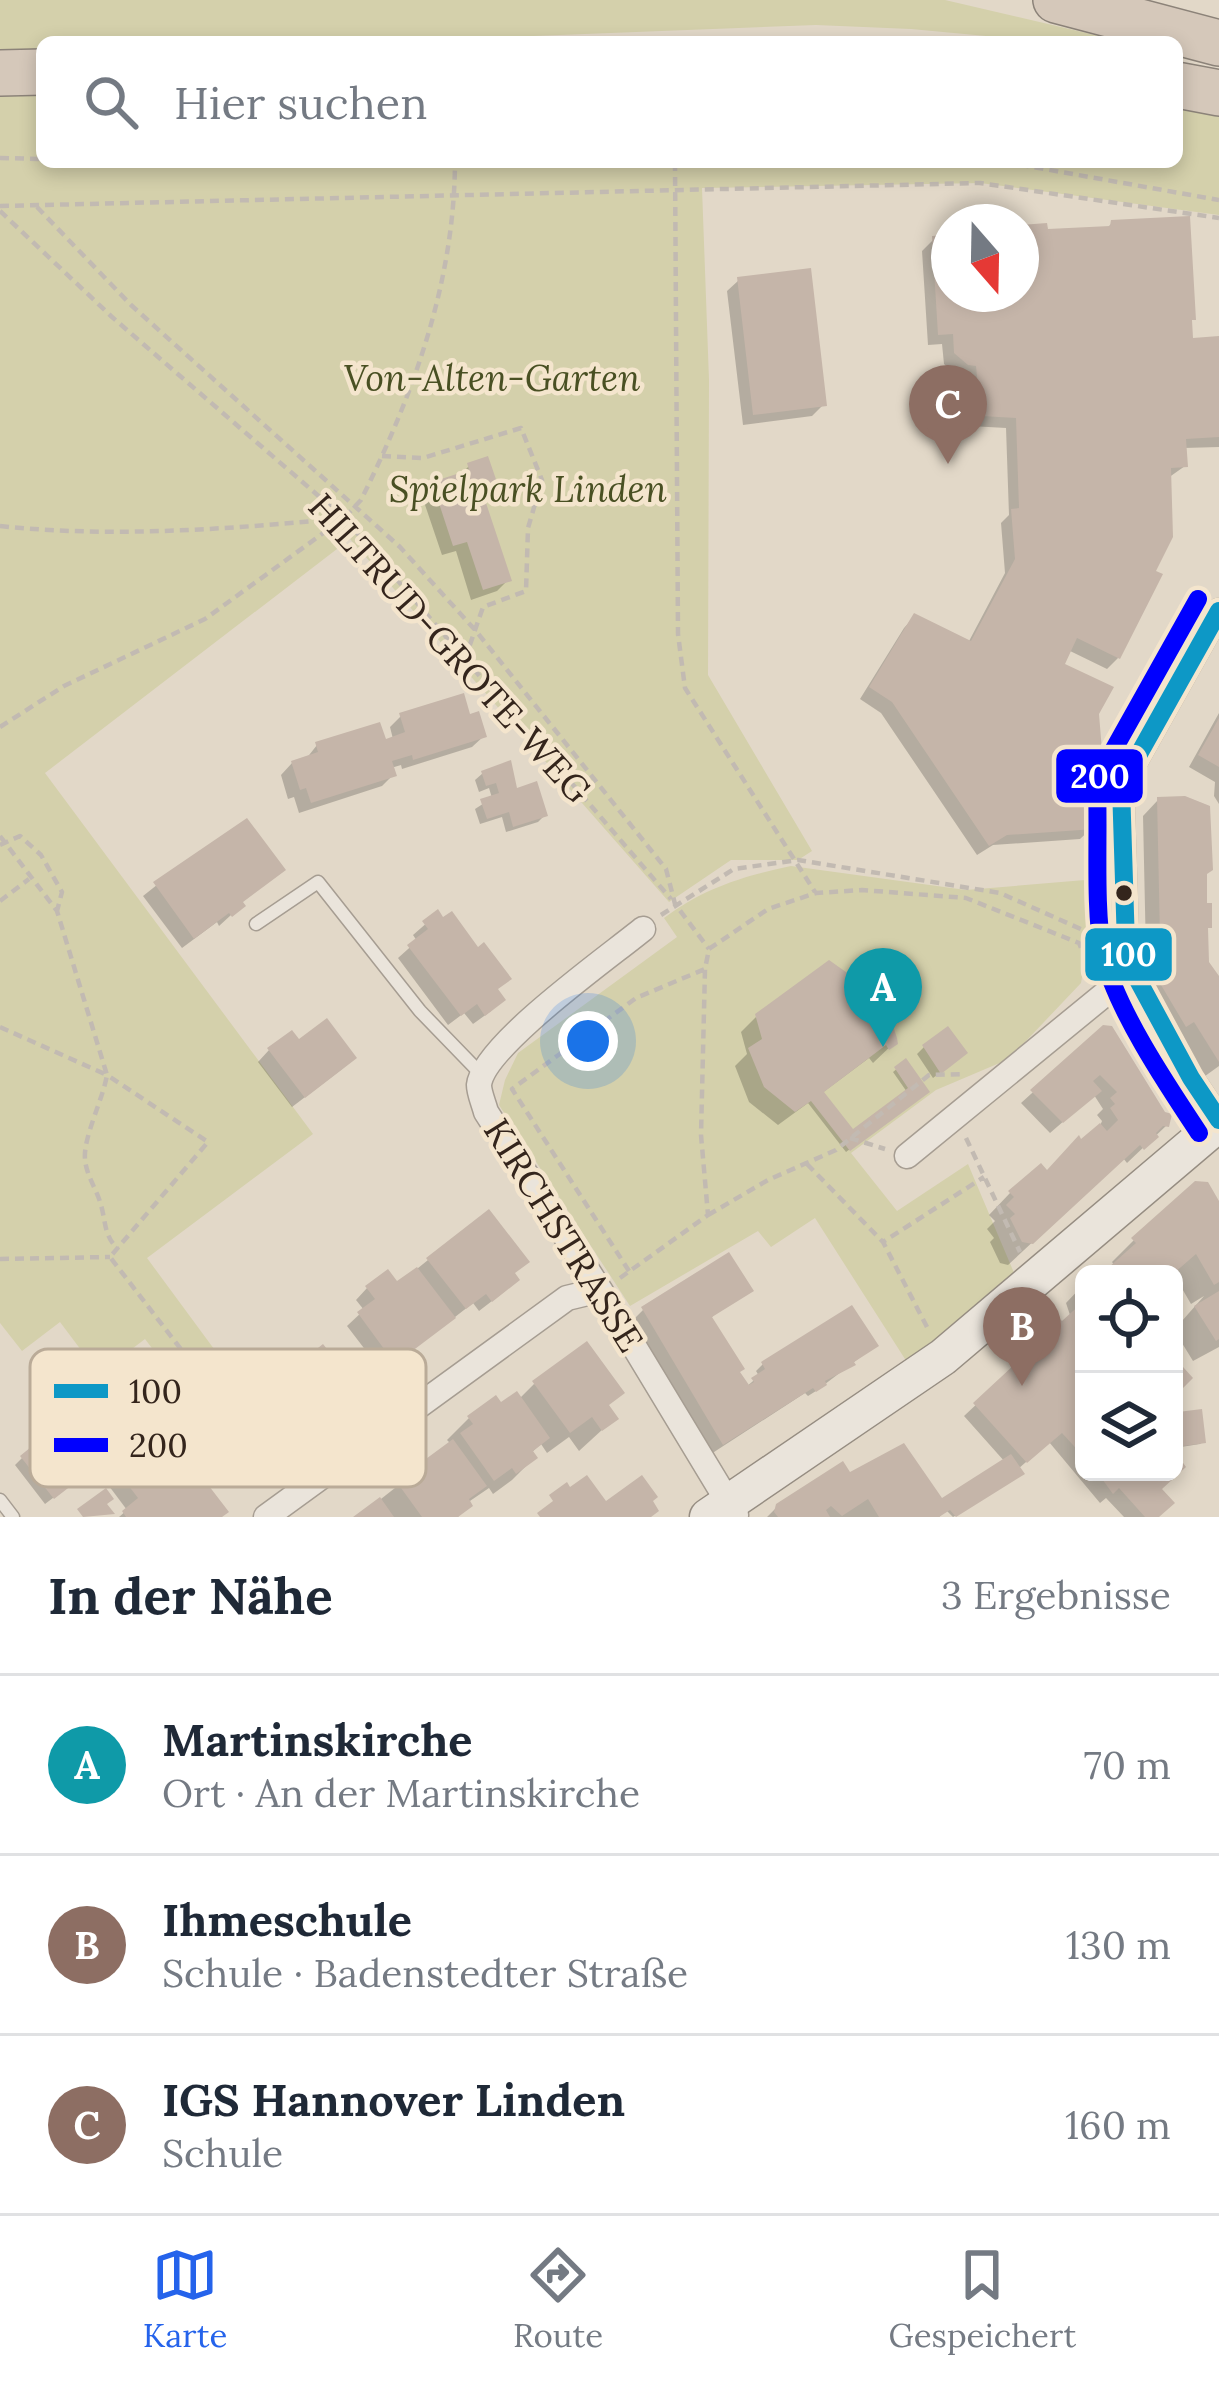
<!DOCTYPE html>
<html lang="de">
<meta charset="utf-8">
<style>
:root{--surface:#fff;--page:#f2f2f3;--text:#1f2937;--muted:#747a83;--line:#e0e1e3;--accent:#2563eb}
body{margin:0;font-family:Lora,serif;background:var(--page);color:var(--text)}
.controls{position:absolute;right:36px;bottom:36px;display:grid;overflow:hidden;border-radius:18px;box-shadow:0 6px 18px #0003}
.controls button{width:108px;height:108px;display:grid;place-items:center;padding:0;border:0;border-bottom:3px solid var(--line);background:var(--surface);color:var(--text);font:60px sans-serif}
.compass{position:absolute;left:931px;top:204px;width:108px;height:108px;border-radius:50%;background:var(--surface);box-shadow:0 6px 18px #0003;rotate:160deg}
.you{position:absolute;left:588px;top:1041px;width:42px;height:42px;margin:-30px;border:9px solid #fff;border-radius:50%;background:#1a73e8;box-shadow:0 0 0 18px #1a73e833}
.badge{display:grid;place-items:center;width:78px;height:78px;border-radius:50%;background:var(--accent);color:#fff;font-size:39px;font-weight:700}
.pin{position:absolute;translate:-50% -99px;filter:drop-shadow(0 3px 6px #0008)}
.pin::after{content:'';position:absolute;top:63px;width:42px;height:36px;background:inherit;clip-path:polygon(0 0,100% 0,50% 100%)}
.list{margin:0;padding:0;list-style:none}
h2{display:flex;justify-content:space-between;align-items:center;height:156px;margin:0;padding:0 48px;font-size:51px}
h2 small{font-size:39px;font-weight:400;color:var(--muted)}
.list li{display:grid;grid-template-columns:78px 1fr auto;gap:36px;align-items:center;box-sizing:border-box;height:180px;padding:0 48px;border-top:3px solid var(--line)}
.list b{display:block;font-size:45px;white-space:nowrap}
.list p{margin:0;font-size:39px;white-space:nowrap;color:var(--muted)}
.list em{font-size:39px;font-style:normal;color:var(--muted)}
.icon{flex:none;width:66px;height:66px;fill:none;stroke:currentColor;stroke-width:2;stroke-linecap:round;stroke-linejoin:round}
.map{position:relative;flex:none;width:1219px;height:1517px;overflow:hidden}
.search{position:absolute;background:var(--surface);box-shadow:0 6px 18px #0003;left:36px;right:36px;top:36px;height:132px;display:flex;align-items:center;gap:30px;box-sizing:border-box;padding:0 42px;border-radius:18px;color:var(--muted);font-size:45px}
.sheet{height:696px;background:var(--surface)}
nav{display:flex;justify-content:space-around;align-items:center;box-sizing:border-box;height:168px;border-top:3px solid var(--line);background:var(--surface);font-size:33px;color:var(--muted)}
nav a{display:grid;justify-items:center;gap:6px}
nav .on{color:var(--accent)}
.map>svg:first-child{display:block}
</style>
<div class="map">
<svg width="1219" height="1517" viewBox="0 0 1219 1517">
<rect width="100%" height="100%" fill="#e2d8c8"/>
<path fill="#d4d0ab" d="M0 0H945L1125 42H1050L911 29 816 25 379 42H42V53H0Z
M42 91V162H1177V105L1219 114V215L980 183 702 188 709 380 708 675 812 851 798 860H731L669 902 350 539 45 773 313 1134 147 1258 295 1459 258 1488 145 1339 99 1374 60 1322 22 1351 0 1323V93Z
M791 866 966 890 1085 880 1090 933 1081 983 1009 1059 936 1090 851 1153 897 1211 968 1164 1020 1287 912 1370 815 1218 771 1247 758 1231 630 1306 499 1105 505 1080 518 1053 677 937 664 918C704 888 743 876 791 866Z"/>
<path fill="#0003" d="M1112 223 1189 323 1190 341 1219 339V447L1184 448 1185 466 1168 478 1118 658 1107 669 1068 650 1061 665 1096 713 1098 750 1089 759 1092 828 1080 839 993 845 977 855 881 713 860 699 904 628 915 616 968 643 1005 573 1001 523 1009 515 1006 428 970 426 966 377 956 375 944 364 942 344 928 345 922 251 934 239 949 238V294H1021V228L1045 233 1106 229Z
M739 280 823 405 812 416 743 425 727 291Z
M469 466 496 490 485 502 508 580 497 591 471 600 456 551 442 555 422 496 434 484 459 476Z
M1219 713V804L1214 796 1215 782 1189 767Z
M401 716 468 717 484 736 472 747 402 769 401 765 391 768 393 775 382 786 299 813 294 797 288 799 281 775 292 763 306 759 317 745 393 739 390 727Z
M483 773 515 791 545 815 538 822 506 832 502 817 480 824 475 809 492 798 489 788 479 792 475 780Z
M1158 800 1205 931 1207 963 1219 981V1066L1201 1079 1147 1001 1143 816Z
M201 850 242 905 219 926 217 922 182 948 143 896Z
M437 914 495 991 491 1011 473 1024 464 1013 448 1025 398 958 417 941 413 935Z
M757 1016 894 1043 873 1063 869 1058 822 1093 852 1133 907 1092 893 1072 905 1062 926 1092 846 1152 808 1103 778 1125 749 1102 735 1066 747 1054 741 1032Z
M1104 1028 1167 1125 1127 1163 1123 1158 1008 1265 1000 1263 990 1242 994 1238 987 1229 995 1221 989 1215 1010 1193 1046 1173 1099 1128 1102 1121 1097 1115 1103 1109 1094 1095 1050 1133 1021 1103Z
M924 1047 957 1060 933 1078 917 1054Z
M269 1050 342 1069 292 1107 258 1062Z
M1219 1206V1347L1193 1361 1174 1330 1204 1296 1191 1304 1173 1273 1109 1271 1115 1266 1112 1262 1134 1240Z
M428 1260 505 1291 479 1311 473 1303 383 1373 347 1326 364 1310 356 1300 367 1288 397 1285Z
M1084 1284V1472H1174V1457L1182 1467 1159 1489 1156 1517H1124L1106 1498 1100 1503 1049 1442 1018 1469 1014 1480 953 1517 946 1510 939 1517H767L778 1506 850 1477 942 1503 1005 1462 964 1416 1031 1353 1029 1351 1040 1340 1070 1315 1066 1303Z
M643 1310 714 1315 710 1319 746 1387 759 1376 756 1371 763 1364 875 1346 816 1391 808 1396 805 1393 711 1454 632 1321Z
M322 1348 342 1398 285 1443 254 1404Z
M534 1384 607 1407 615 1418 579 1451 569 1437 547 1453 541 1444 531 1453 534 1458 512 1480 493 1494 489 1488 467 1503 458 1517H358L451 1444 447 1440 469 1418 519 1399Z
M1179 1414 1203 1442 1200 1444 1181 1447Z
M22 1458 70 1485 45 1504 15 1465Z
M114 1466 172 1477 220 1517H119L127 1510 103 1478Z"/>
<path fill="#c5b5a9" d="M1190 216 1196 320H1192L1193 338 1219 336V437L1186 439 1188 467 1171 468 1173 537 1156 571 1163 574 1120 659 1077 638 1065 664 1114 687 1099 714 1102 751H1091L1095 829 1007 835 989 846 892 702 869 687 914 613 971 641 1015 559 1011 509 1019 508 1016 418 981 416 976 366 968 365 954 353 953 334 938 335 932 236 949 235V294H1021V225L1047 223 1048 229 1110 226 1111 220Z
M811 268 827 406 753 415 737 277Z
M488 456 500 491 484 497 512 581 483 590 467 542 453 546 432 482 469 470 467 463Z
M464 693 470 714 479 711 487 737 413 760 412 755 392 761 397 776 311 803 306 788 300 790 291 761 318 752 315 742 380 722 386 739 405 732 399 713Z
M1219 718V767L1198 755Z
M511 760 517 788 537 781 548 816 513 827 509 812 487 819 480 799 499 793 496 783 486 786 481 771Z
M1185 796 1210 806 1213 870 1207 874V903H1212V928H1208L1209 962 1219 976V1062L1194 1022 1186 1027 1161 985 1157 797Z
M247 818 286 870 243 902 246 906 232 917 229 913 194 939 153 882Z
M438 909 443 917 452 911 478 947 484 942 512 979 498 989 506 1000 485 1016 477 1004 461 1016 407 945 428 929 422 921Z
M829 960 884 999 897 1038 898 1044 889 1050 886 1045 824 1092 853 1129 908 1088 894 1067 906 1058 930 1092 850 1151 811 1101 795 1112 764 1087 748 1048 762 1039 755 1014Z
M327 1018 357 1058 305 1098 267 1048 292 1030 299 1039Z
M1103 1025 1112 1026 1165 1112 1172 1114 1169 1127 1163 1126 1156 1133 1159 1137 1144 1150 1140 1145 1033 1244 1022 1242 1010 1218 1015 1214 1006 1205 1014 1197 1008 1191 1041 1163 1047 1170 1079 1135 1081 1139 1100 1123 1107 1131 1118 1120 1110 1108 1115 1104 1110 1098 1117 1092 1100 1075 1093 1081 1102 1091 1063 1123 1030 1090Z
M948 1026 968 1053 941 1074 922 1045Z
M1195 1181 1208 1182 1219 1201V1282L1214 1285 1196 1254 1173 1274H1090L1097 1267 1108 1268 1136 1243 1131 1238Z
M489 1209 530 1262 515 1273 520 1280 492 1302 486 1294 466 1309 426 1258Z
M729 1252 754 1291 712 1317 745 1369 740 1372 749 1385 754 1382 751 1378 765 1369 761 1362 852 1305 879 1346 854 1362 856 1365 825 1381 827 1385 816 1392 813 1388 723 1445 641 1307Z
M417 1267 456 1318 395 1364 357 1312 375 1299 365 1286 388 1269 397 1281Z
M1219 1291V1339L1216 1341 1194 1306Z
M1084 1301V1457L1062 1433 1027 1463 973 1403 1040 1341 1037 1338 1059 1318 1062 1321Z
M587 1341 625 1393 609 1405 619 1419 602 1431 592 1417 570 1433 532 1381Z
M323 1344 357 1387 298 1434 264 1391Z
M1174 1357 1193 1378 1180 1391 1174 1384Z
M517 1391 550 1438 533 1451 538 1458 516 1474 512 1468 494 1481 460 1433 473 1424 467 1416 496 1395 501 1402Z
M1202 1409 1206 1443 1183 1446 1178 1412Z
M47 1434 81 1478 54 1499 20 1456Z
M146 1439 172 1473 189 1460 229 1512 222 1517H126L122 1511 138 1498 112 1464Z
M453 1439 487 1486 469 1499 473 1506 458 1517H422L396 1481Z
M904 1443 942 1498 1011 1454 1025 1474 956 1517 950 1510 939 1517H879L868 1499 842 1516 831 1506 826 1510 830 1517H778L774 1512 776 1504 843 1461 850 1472Z
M1174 1450 1186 1467 1162 1489 1175 1503 1159 1517H1145L1119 1488 1113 1494 1097 1472H1174Z
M587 1475 606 1501 642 1475 658 1497 653 1501 659 1511 651 1517H540L537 1513 553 1501 549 1495 567 1482 570 1487Z
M106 1488 114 1499 107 1504 115 1514 83 1517 77 1509Z
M380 1497 394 1517H353Z"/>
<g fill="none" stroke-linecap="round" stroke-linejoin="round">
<g stroke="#a69d92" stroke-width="15">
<path id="lane" d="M256 924 318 882 420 1011 482 1075
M0 1500 13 1517"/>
</g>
<g stroke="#a69d92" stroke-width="27">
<path id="street" d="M1219 611 1121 786 1126 945 1133 971 1191 1078 1219 1120
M643 929C609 957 483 1046 479 1085 479 1093 484 1104 486 1112L600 1290 736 1515
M907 1156 1133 971
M266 1517 567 1298 600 1290"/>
</g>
<g stroke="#968d82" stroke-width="39">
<path id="secondary" d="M708 1517 943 1357 1219 1123"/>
</g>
<g stroke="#8c8379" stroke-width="48">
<path id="highway" d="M1056 0 1219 43
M0 73 42 72
M1177 85 1219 93"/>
</g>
<path stroke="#c2bab2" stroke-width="4.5" stroke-dasharray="9 6" stroke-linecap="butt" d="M0 158 42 159
M354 162H495
M675 162 678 634 685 688 815 892
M1005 162 1219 200
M0 206 980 183 1219 218
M37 207 131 305 400 547 476 631 666 869 675 904 709 949
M0 211 112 317 344 518 671 899
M382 456 423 458 521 428 542 480 528 528 526 591 483 607 465 659
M0 526C113 538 226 529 338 519
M0 727 64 686 205 619 344 518 361 500C414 393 454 283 455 163
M0 836 57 911 107 1075 208 1142 110 1257 280 1478
M0 845 20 836 41 855 62 892 57 911
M0 901 29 879
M661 915 734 869 798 860 1000 893 1092 934 1101 943
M0 1027 107 1075C103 1099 83 1138 85 1159 86 1175 97 1190 101 1205 106 1223 104 1236 118 1249
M850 1138 885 1149
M966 1138 1020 1252
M807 1164 883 1242
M708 1215 768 1180 836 1150 929 1075 965 1074
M0 1259 110 1257
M629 1271 512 1089 636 998 705 969
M620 1278 708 1215 701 1135 705 969 709 949 768 909 816 893 862 890 966 898 1079 943 1091 972
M927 1327 883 1242 984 1177"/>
<use href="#lane" stroke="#eae4db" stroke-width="12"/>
<use href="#street" stroke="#eae4db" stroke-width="24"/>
<use href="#secondary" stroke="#eae4db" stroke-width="36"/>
<use href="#highway" stroke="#d5c8ba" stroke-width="45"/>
<g stroke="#f4e5cd" stroke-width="27">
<path id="bus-1" d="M1219 611 1121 786 1126 945 1133 971 1191 1078 1219 1120"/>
</g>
<g stroke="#f4e5cd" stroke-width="27">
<path id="bus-2" d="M1198 599 1100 774 1097 787C1099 835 1094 909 1103 954 1116 1009 1167 1085 1199 1133"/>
</g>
<use href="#bus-1" stroke="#0d98c6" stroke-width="18"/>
<use href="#bus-2" stroke="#00f" stroke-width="18"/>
</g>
<circle fill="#34251c" stroke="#f4e5cd" stroke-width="4.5" cx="1124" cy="893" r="10"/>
<g text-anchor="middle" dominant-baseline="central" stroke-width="9" stroke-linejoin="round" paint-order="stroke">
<g font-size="36" font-style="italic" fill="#495023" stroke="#f4e5cd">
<text x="492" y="378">Von-Alten-Garten</text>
<text x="528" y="489">Spielpark Linden</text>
</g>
<g font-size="36" fill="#34251c" stroke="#f4e5cd">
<text transform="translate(450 648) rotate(48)">HILTRUD-GROTE-WEG</text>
<text transform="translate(564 1235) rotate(58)">KIRCHSTRASSE</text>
</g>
</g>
<rect x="30" y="1349" width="396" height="138" rx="18" fill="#f4e5cd" stroke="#baab98" stroke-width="3"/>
<rect x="54" y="1384" width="54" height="14" fill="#0d98c6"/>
<rect x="54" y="1438" width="54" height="14" fill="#00f"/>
<g font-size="33" fill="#34251c">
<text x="129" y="1403">100</text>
<text x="129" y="1457">200</text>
</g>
<g stroke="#f4e5cd" stroke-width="4.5">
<rect x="1054" y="747" width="91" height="58" rx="12" fill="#00f"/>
<rect x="1083" y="926" width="91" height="57" rx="12" fill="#0d98c6"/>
</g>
<g font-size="33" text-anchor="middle" font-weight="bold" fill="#fff">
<text x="1100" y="788">200</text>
<text x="1129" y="966">100</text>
</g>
</svg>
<div class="controls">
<button><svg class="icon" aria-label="locate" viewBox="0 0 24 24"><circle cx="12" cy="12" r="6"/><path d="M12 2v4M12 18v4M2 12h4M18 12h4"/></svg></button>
<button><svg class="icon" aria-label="layers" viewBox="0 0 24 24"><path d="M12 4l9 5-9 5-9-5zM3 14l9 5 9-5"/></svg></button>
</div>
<svg class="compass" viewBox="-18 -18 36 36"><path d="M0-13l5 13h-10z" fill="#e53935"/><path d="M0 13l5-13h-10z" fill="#747a83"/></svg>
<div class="you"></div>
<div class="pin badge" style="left:883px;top:1047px;background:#0f9aa8">A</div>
<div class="pin badge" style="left:1022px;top:1386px;background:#8d6e63">B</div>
<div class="pin badge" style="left:948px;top:464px;background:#8d6e63">C</div>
<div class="search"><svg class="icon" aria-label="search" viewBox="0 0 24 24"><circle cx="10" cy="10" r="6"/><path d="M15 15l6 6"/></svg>Hier suchen</div>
</div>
<section class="sheet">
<h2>In der Nähe<small>3 Ergebnisse</small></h2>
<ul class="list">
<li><span class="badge" style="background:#0f9aa8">A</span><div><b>Martinskirche</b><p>Ort · An der Martinskirche</p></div><em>70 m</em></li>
<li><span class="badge" style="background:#8d6e63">B</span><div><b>Ihmeschule</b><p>Schule · Badenstedter Straße</p></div><em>130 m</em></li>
<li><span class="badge" style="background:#8d6e63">C</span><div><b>IGS Hannover Linden</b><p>Schule</p></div><em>160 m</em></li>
</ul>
</section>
<nav>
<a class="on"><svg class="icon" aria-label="map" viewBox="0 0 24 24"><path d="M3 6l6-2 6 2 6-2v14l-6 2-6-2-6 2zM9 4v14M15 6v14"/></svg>Karte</a>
<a><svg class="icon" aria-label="directions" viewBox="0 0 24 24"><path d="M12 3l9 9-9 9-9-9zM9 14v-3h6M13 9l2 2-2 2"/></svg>Route</a>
<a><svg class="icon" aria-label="saved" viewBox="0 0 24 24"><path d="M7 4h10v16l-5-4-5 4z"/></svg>Gespeichert</a>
</nav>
